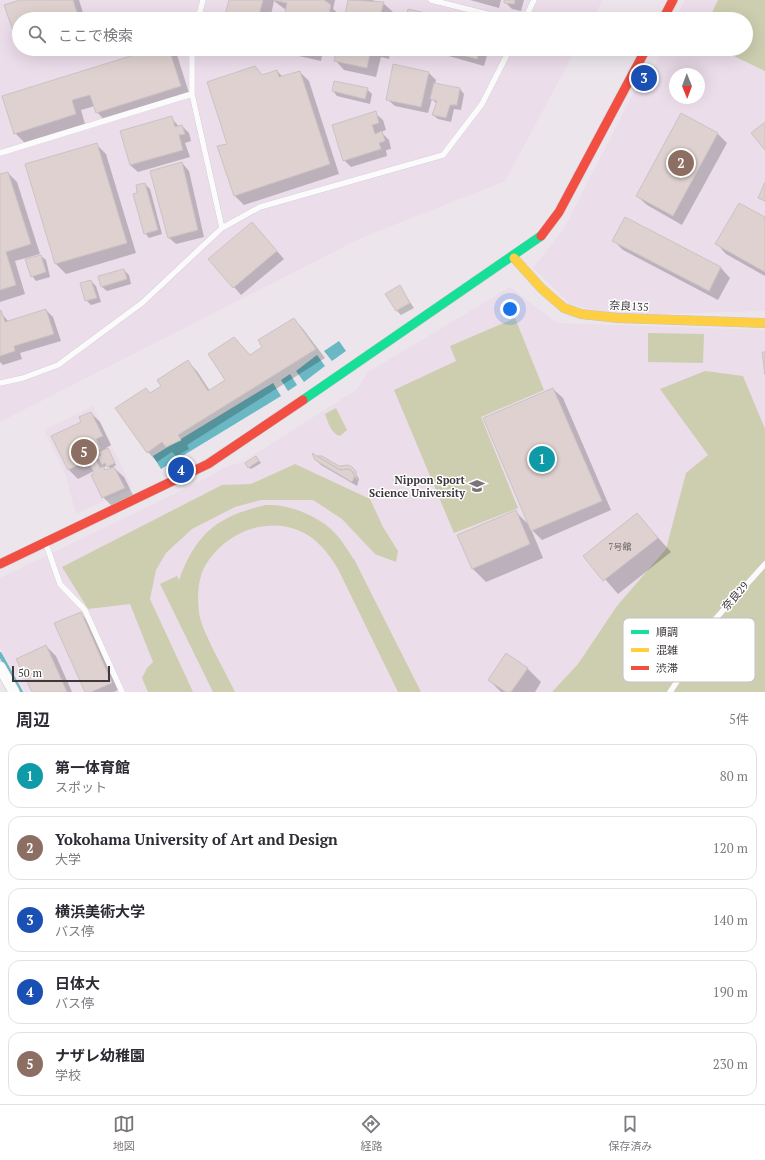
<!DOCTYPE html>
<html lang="ja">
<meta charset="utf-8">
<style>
:root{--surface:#fff;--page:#f2f2f3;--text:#2b2b33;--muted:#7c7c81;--line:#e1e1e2;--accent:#7b757a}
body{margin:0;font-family:"PT Serif","Noto Sans JP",serif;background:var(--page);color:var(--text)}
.compass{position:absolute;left:669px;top:68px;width:36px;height:36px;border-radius:50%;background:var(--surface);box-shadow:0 4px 16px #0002;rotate:179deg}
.scale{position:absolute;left:12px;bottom:10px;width:98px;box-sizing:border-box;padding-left:4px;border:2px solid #3e383d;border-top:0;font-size:11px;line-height:14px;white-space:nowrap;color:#3e383d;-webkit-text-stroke:3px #fff;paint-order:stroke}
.you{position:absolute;left:510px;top:309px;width:14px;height:14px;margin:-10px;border:3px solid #fff;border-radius:50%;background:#1a73e8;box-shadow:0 0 0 6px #1a73e833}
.badge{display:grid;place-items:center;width:26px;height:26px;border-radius:50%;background:var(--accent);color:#fff;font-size:13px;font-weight:700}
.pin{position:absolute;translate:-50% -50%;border:2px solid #fff;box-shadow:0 1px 4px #0006}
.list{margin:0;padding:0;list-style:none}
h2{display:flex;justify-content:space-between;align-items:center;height:52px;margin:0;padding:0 16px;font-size:17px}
h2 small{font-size:13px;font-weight:400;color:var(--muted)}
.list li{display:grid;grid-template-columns:26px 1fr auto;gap:12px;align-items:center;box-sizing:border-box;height:64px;margin:0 8px 8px;padding:0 8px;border:1px solid var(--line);border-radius:12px}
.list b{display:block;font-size:15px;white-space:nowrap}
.list p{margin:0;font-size:13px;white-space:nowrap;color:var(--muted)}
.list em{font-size:13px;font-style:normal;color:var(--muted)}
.icon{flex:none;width:22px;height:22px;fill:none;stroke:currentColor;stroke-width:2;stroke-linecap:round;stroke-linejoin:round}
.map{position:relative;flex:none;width:765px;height:692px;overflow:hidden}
.search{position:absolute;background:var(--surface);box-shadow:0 4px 16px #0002;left:12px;right:12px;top:12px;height:44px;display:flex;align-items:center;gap:10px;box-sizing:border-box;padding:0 14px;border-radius:22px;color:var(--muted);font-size:15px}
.sheet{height:412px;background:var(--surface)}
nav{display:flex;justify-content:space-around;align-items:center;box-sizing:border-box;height:56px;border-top:1px solid var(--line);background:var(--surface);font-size:11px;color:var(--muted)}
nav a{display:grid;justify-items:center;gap:2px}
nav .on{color:var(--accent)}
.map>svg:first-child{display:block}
</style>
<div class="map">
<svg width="765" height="692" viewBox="0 0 765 692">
<rect width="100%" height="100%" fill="#ece6ec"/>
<path fill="#ebddea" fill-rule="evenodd" d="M0 0H603L592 19H19V49H576L505 181 361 238 0 422Z
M685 0H765V311L620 315 571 305 533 268 564 228 634 92 642 88 664 49H746V19H675ZM675 74H699V98H675Z
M510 287 557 323 765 330V496L641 692H25L0 647V578L209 477 223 468 242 462 356 390 368 372Z
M93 406 132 488 76 514 65 474 44 430Z"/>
<path fill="#ccceaf" d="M718 0H765V71L719 49H746V19H709Z
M515 318 544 390 481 417 518 508 454 533 394 390 456 361 450 346Z
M648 333 704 334 703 363 648 362Z
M705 371 743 376 765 429V692H552L578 664 617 606 666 549 686 473 708 455 660 389Z
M336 408 347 430 340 436C331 434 328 422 325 414Z
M295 464 370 499 383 527 398 551 396 562 375 554 342 519 313 500H261L235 507 192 529 166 553 156 570 150 599 193 692H148L142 678 147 668 153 662 130 604 88 609 62 567 222 485 251 484Z
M266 505C289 504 316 515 333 531 342 540 348 551 355 561L421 692H398L338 569C329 554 317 538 300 531 264 515 222 535 204 568 198 580 197 598 199 612 200 629 227 674 235 692H213L160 584 177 576 179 580C196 533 218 516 266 505Z"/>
<path fill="#6ab8c4" d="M339 341 346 351 332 361 324 351Z
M317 355 325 366 304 382 296 371Z
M290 374 297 385 288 391 281 380Z
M273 383 281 396 161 469 153 456Z"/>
<path fill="#0003" fill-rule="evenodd" d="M23 0H79L85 19H19V43L6 6Z
M230 0H335L333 9 340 15 339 19H276L285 18 286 10 274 1 270 19H225Z
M349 0H372L383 3 393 12 391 19H345Z
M470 0H501L499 8Z
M506 0H524L521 11 512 9 505 2Z
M157 49H170L177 55 190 96 106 122 97 112 95 106 81 110 85 124 25 143 15 133Z
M278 49H333L332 53 323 51 321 61 281 52Z
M338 49H391L389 59 381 57 376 77 344 70 335 60Z
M409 49H436L435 54Z
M438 49H489L484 66 445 55Z
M394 65 429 73 436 80 435 84 460 89 464 94 461 110 454 109 451 122 438 119 433 115 437 104 432 99 428 113 395 106 387 99Z
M255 68 263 76 277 71 283 77 300 72 309 81 339 174 244 205 234 195 228 144Z
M367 89 372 94 370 104 337 96 333 91Z
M375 113 383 120 386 130 381 132 389 140 391 149 386 150 387 156 351 167 344 160Z
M171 117 179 127 182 126 189 133 191 141 185 143 190 157 138 172 130 165Z
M718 134 727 143 682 225 647 205 637 196Z
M96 144 106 154 136 253 66 274 56 264 27 165Z
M182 163 189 171 204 237 176 244 168 237Z
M8 173 17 182 40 254 15 261 25 294 0 302V175Z
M145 184 150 189 162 234 149 238 145 233Z
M625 218 721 268 730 278 718 300 623 250 614 241Z
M765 218V276L726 254 717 244Z
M252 223 284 259 241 295 210 259Z
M41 256 46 260 50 277 36 281 32 276Z
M124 270 129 275 131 284 107 291 102 287Z
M91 281 96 286 101 302 91 305 86 300Z
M400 287 414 308 401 315 397 311Z
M46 310 53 317 61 341 20 353 22 359 3 365 0 362V312L9 322Z
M294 319 303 329 325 358 187 445 189 449 176 456 172 452 157 462 148 452 150 394 162 387 188 362 197 371 210 391 226 381 234 338 251 356 264 348Z
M553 389 563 398 611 510 542 540 531 529 543 558 486 582 472 568 515 511 530 526Z
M91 413 100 422 111 445 106 448 116 465 113 467 124 477 134 497 113 507 103 497 94 471 78 479 69 470 82 422ZM107 465 111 469 106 471 104 467Z
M256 457 261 463 251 469 249 467Z
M320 457 339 467 354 471 359 479 357 486 321 465 316 460 322 459Z
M637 514 671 552 618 594 585 556Z
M80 613 87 620 118 690 114 692H86Z
M46 646 56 656 72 692H33Z
M527 668 541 682 535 692H501L489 680Z"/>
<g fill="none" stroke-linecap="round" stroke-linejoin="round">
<path stroke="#6ab8c4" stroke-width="4" d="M0 654 21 692"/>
</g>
<path fill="#ded1cf" stroke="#cac3c4" d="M20 0H73L79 19H19V41L17 42 4 5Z
M229 0H263L258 19H224Z
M273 0H324L331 5 328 19H275L276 15 284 16 287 3Z
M348 0 384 2 379 19H344Z
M504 0H515L514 4 504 3Z
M408 9 430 14 429 19H406Z
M444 15 461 19H443Z
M153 49H169L181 86 96 113 90 95 72 100 76 114 14 134 2 96Z
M337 49H371L367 68 334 61Z
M439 49H480L477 59Z
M393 64 429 72 421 107 386 100Z
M255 66 262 75 277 70 279 77 300 71 330 164 234 196 217 146 227 144 207 82Z
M334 81 368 88 365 99 332 91Z
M434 83 460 88 457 105H450L446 118 432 115 437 101 430 99Z
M376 111 379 123 372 125 375 134 382 131 385 141 379 143 381 149 343 161 332 125Z
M681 113 718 133 673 216 636 196Z
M172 116 175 127 182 125 185 134 179 135 183 150 130 165 120 131Z
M765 122V150L751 133Z
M97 143 127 243 55 264 25 164Z
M182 162 198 230 168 238 150 171Z
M8 172 31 244 6 252 16 285 0 290V174Z
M765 182V201L758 198Z
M145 183 158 230 144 234 133 194 137 193 136 185Z
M739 203 765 217V272L715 244Z
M625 217 721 267 709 291 612 241Z
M252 222 277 251 233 288 208 259Z
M41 255 46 272 31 277 25 259Z
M124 269 127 279 101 287 98 276Z
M91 280 97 298 85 301 80 283Z
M400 285 410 303 396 311 385 294Z
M46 309 54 334 14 346 15 351 0 356V311L1 310 5 322Z
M294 318 316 349 178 435 181 440 166 447 162 442 147 453 115 408 146 388 150 393 161 386 157 380 188 360 208 391 225 380 208 354 234 337 250 355 262 347 258 340Z
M762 352H765V375Z
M553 388 602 501 531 531 483 418Z
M91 412 103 436 96 439 101 449 93 452 100 468 103 466 105 470 114 467 125 488 102 498 91 475 94 473 88 460 68 470 51 436 81 422 79 417Z
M108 448 115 463 107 467 105 463 102 465 98 457 101 455 99 452Z
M312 453 340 470 347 469 351 470 354 473V478L352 482 315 460Z
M256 456 259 461 248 468 245 463Z
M317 456H322L339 466 348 465 352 467 356 471 357 480 351 470 347 469 340 470Z
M516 510 530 544 472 569 457 535Z
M637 513 658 538 603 581 583 556Z
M81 612 112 683 91 692H85L54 623Z
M46 645 67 692H32L16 659Z
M506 653 528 668 511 692H506L488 680Z"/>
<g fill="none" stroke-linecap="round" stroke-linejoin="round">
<g stroke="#c8c3c8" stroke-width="6">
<path id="lane" d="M431 0 507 19
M198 19 203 0
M525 19 534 0
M192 49V94L222 228
M0 153 192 94
M0 383 23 378 58 365 142 303 222 228 260 207 443 155 482 104 510 49
M46 544 60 584 85 610 122 692
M670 692 688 665 699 637 765 564"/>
</g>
<g stroke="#c8c3c8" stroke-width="12">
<path id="street" d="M0 667 14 692"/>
</g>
<g stroke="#c8c3c8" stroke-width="10">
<path id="fast" d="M303 400 541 236"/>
</g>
<g stroke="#c8c3c8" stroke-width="10">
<path id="slow" d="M514 258 542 289 564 308 581 314 618 318 765 323"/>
</g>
<g stroke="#c8c3c8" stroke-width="10">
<path id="jam" d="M663 19 673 0
M541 236 559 212 646 49
M0 564 208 464 303 400"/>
</g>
<use href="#lane" stroke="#fcfbfc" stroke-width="5.5"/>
<use href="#street" stroke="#fcfbfc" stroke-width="11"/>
<use href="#fast" stroke="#16e098" stroke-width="9"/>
<use href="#slow" stroke="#ffcf43" stroke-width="9"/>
<use href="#jam" stroke="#f24e42" stroke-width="9"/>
</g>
<defs>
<g id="university-bare" transform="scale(1.2)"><path d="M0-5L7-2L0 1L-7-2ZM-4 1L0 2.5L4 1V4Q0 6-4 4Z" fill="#7b757a" stroke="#fff" stroke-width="2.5" paint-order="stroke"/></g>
</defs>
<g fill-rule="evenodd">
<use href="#university-bare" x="477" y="486"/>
</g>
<g text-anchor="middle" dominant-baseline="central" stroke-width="3" stroke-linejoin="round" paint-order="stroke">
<g font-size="9" fill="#686063">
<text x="620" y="547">7号館</text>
</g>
<g font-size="11" fill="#3e383d" stroke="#fff">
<text transform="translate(629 306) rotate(3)">奈良135</text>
<text transform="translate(735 596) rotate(-49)">奈良29</text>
</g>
<g font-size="11" font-weight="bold" fill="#3e383d" stroke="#fff" text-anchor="end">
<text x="465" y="480">Nippon Sport<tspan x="465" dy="13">Science University</tspan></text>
</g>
</g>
<rect x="623" y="618" width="132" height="64" rx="6" fill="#fff" stroke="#c5c3c5" stroke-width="1"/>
<rect x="631" y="630" width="18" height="4" fill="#16e098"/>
<rect x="631" y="648" width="18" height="4" fill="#ffcf43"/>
<rect x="631" y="666" width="18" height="4" fill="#f24e42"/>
<g font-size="11" fill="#3e383d">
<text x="656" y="636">順調</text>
<text x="656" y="654">混雑</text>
<text x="656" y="672">渋滞</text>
</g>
</svg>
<svg class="compass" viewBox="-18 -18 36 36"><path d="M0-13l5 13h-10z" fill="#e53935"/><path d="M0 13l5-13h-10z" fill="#7c7c81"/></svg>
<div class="scale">50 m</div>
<div class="you"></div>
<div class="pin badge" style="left:542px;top:459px;background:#0f9aa8">1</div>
<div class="pin badge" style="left:681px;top:163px;background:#8d6e63">2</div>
<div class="pin badge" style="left:644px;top:78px;background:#1a4fb4">3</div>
<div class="pin badge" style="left:181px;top:470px;background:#1a4fb4">4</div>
<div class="pin badge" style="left:84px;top:452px;background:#8d6e63">5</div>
<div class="search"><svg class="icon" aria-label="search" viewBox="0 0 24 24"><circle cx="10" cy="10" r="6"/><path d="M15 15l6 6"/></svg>ここで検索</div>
</div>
<section class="sheet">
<h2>周辺<small>5件</small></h2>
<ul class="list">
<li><span class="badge" style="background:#0f9aa8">1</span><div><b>第一体育館</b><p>スポット</p></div><em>80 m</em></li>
<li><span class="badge" style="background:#8d6e63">2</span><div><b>Yokohama University of Art and Design</b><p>大学</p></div><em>120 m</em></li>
<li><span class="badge" style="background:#1a4fb4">3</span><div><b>横浜美術大学</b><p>バス停</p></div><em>140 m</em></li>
<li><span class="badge" style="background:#1a4fb4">4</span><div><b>日体大</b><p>バス停</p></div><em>190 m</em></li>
<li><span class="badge" style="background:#8d6e63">5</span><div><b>ナザレ幼稚園</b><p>学校</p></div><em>230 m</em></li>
</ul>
</section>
<nav>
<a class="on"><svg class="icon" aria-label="map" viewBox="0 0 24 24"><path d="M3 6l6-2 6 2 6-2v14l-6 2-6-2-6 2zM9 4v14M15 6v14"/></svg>地図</a>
<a><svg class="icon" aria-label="directions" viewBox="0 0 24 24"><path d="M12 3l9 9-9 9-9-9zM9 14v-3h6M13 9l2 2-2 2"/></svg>経路</a>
<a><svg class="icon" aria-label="saved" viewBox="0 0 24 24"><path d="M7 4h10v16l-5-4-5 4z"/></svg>保存済み</a>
</nav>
